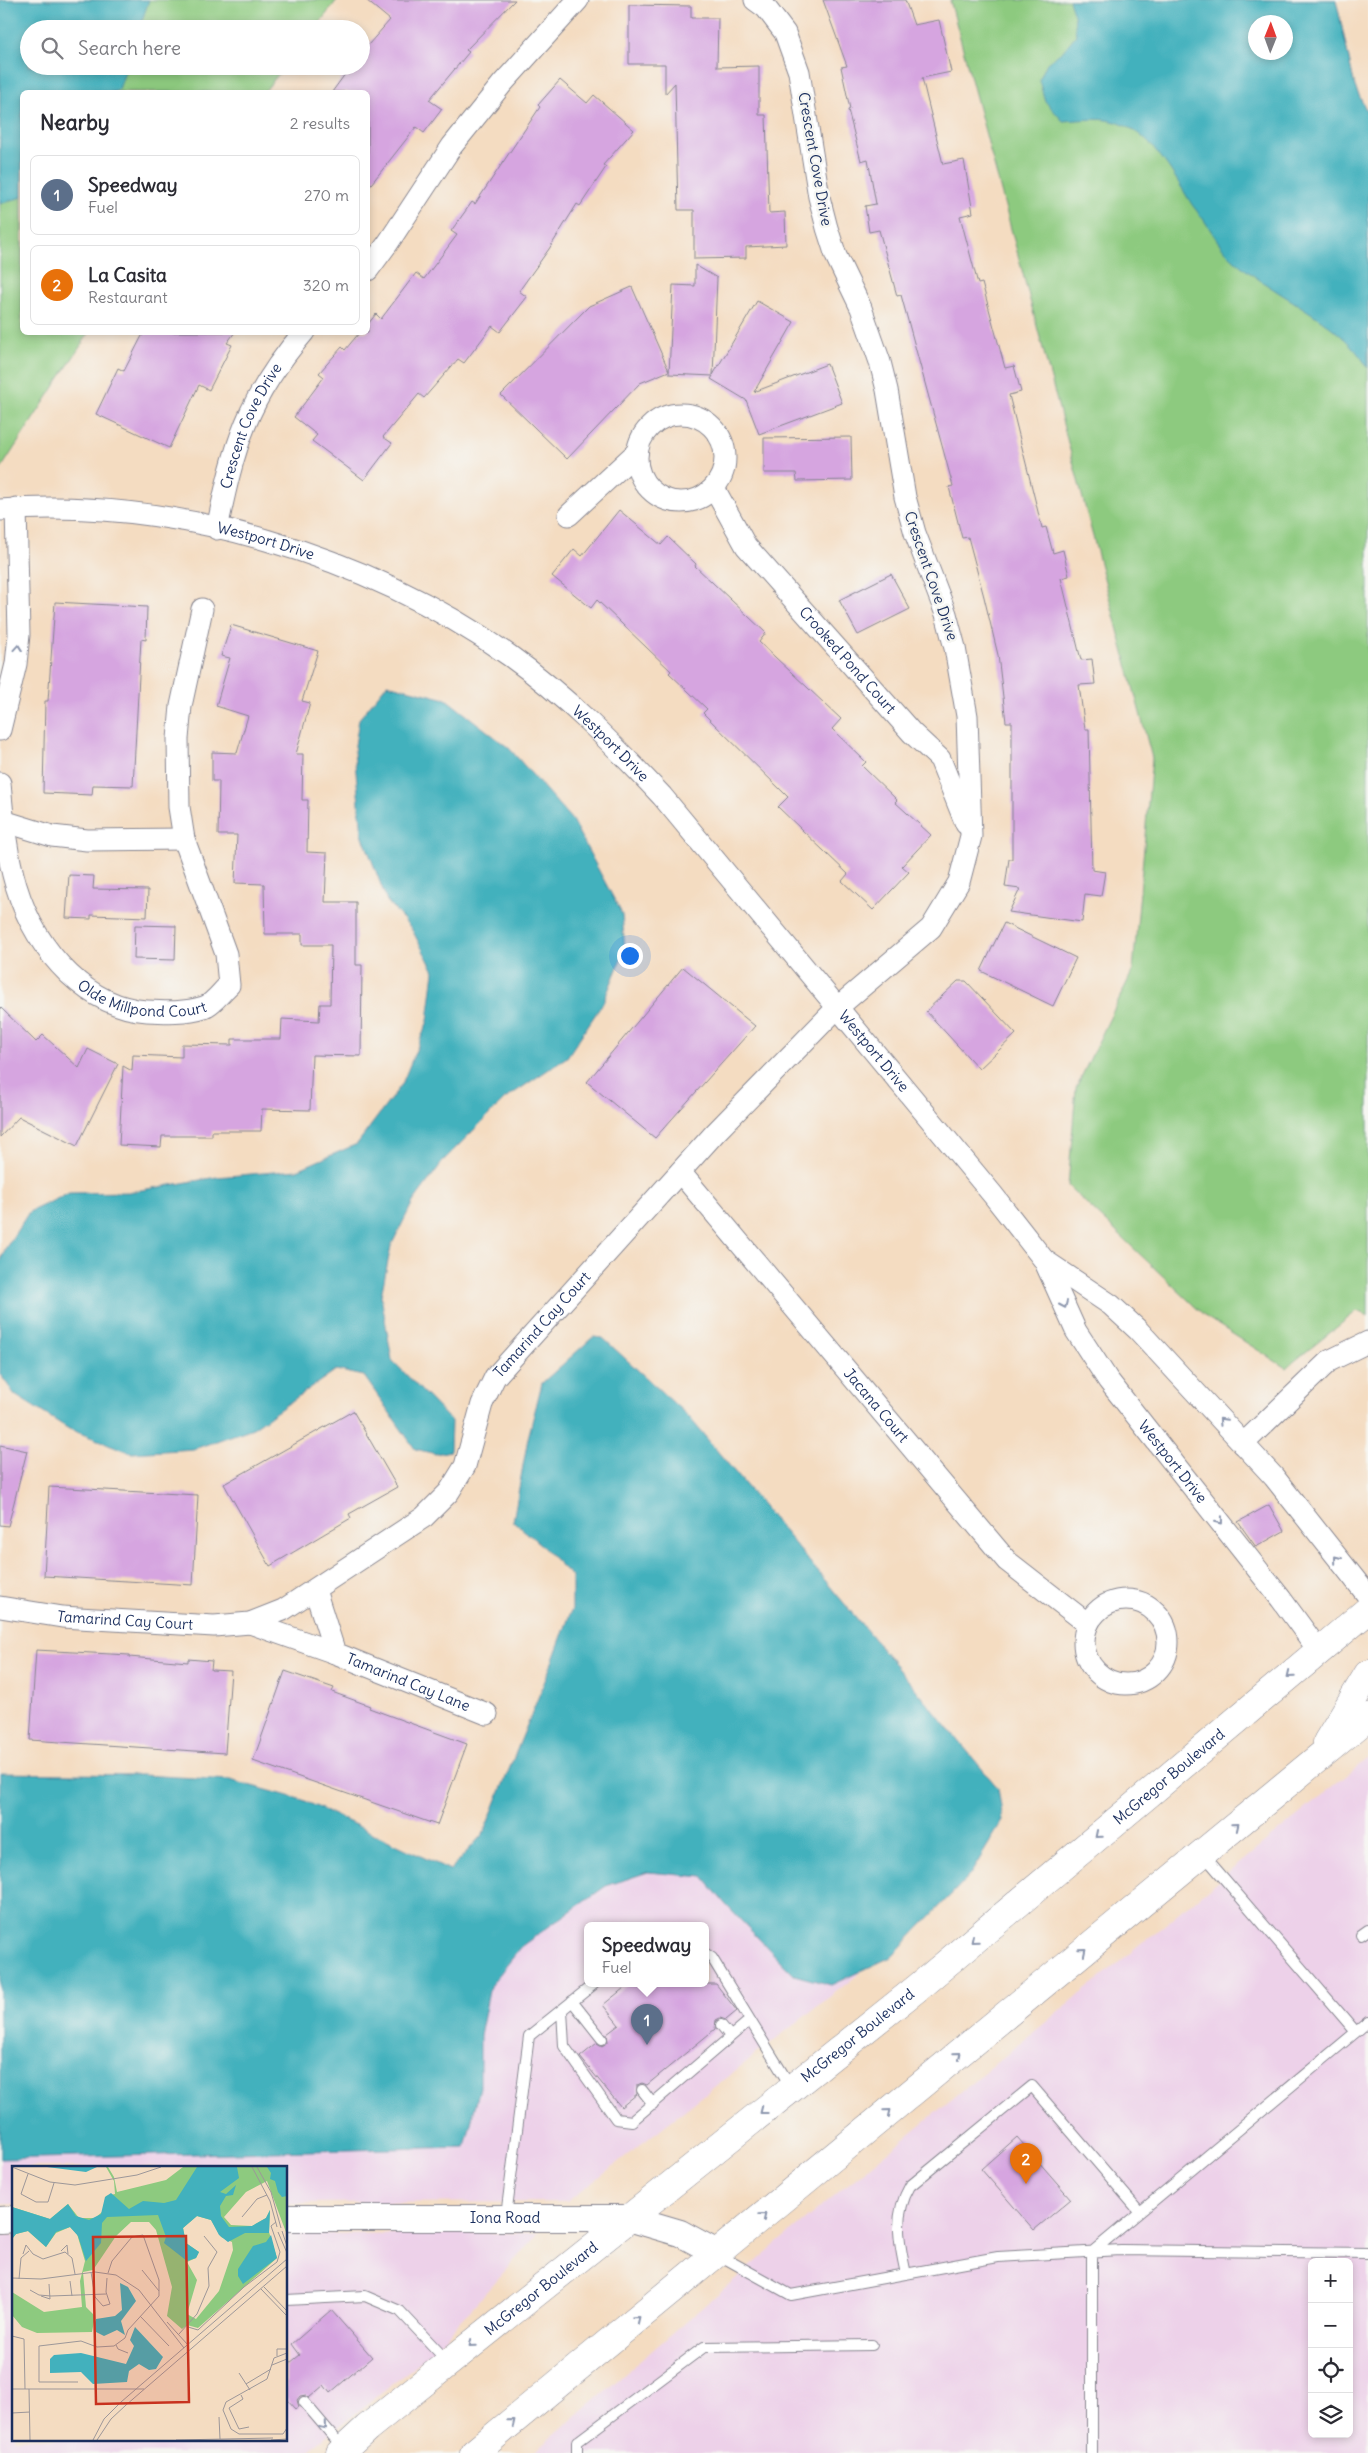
<!DOCTYPE html>
<html lang="en">
<head>
<meta charset="utf-8">
<style>
  body { margin:0; font-family:Delius,sans-serif; background:#f7f7f7; color:#2b2b33 }
  .controls { position:absolute; right:15px; bottom:15px; display:grid; overflow:hidden; border-radius:8px; box-shadow:0 2px 8px #0003 }
  .controls button { width:45px; height:45px; display:grid; place-items:center; padding:0; border:0; border-bottom:1px solid #e1e1e2; background:#fff; color:#2b2b33; font:25px sans-serif }
  .compass { position:absolute; left:1248px; top:15px; width:45px; height:45px; border-radius:50%; background:#fff; box-shadow:0 2px 8px #0003; rotate:1deg }
  .you { position:absolute; left:629px; top:955px; width:18px; height:18px; margin:-12px; border:4px solid #fff; border-radius:50%; background:#1a73e8; box-shadow:0 0 0 8px #1a73e833 }
  .badge { display:grid; place-items:center; width:32px; height:32px; border-radius:50%; background:#b45309; color:#fff; font-size:16px; font-weight:700 }
  .pin { position:absolute; translate:-50% -41px; filter:drop-shadow(0 1px 2px #0008) }
  .pin::after { content:''; position:absolute; top:26px; width:18px; height:15px; background:inherit; clip-path:polygon(0 0,100% 0,50% 100%) }
  .popup { position:absolute; left:584px; top:1922px; width:125px; height:65px; box-sizing:border-box; display:grid; place-content:center; border-radius:8px; background:#fff; filter:drop-shadow(0 1px 4px #0005); font-size:16px; white-space:nowrap; color:#7c7c81 }
  .popup b { font-size:19px; color:#2b2b33 }
  .popup::after { content:''; position:absolute; left:50%; top:100%; margin-left:-10px; border:10px solid transparent; border-top-color:#fff }
  .list { margin:0; padding:0; list-style:none }
  h2 { display:flex; justify-content:space-between; align-items:center; height:65px; margin:0; padding:0 20px; font-size:21px }
  h2 small { font-size:16px; font-weight:400; color:#7c7c81 }
  .list li { display:grid; grid-template-columns:32px 1fr auto; gap:15px; align-items:center; box-sizing:border-box; height:80px; margin:0 10px 10px; padding:0 10px; border:1px solid #e1e1e2; border-radius:8px }
  .list b { display:block; font-size:19px; white-space:nowrap }
  .list p { margin:0; font-size:16px; white-space:nowrap; color:#7c7c81 }
  .list em { font-size:16px; font-style:normal; color:#7c7c81 }
  .icon { flex:none; width:28px; height:28px; fill:none; stroke:currentColor; stroke-width:2; stroke-linecap:round; stroke-linejoin:round }
  .map { position:relative; flex:none; width:1368px; height:2453px; overflow:hidden }
  .search { position:absolute; background:#fff; box-shadow:0 2px 8px #0003; left:20px; top:20px; width:350px; height:55px; display:flex; align-items:center; gap:12px; box-sizing:border-box; padding:0 18px; border-radius:28px; color:#7c7c81; font-size:19px }
  .panel { position:absolute; background:#fff; box-shadow:0 2px 8px #0003; left:20px; top:90px; width:350px; height:245px; border-radius:8px }
  .map>svg:first-child { display:block }
  .built { fill:#edd1e9; fill-rule:evenodd }
  .green { fill:#8dca7f; stroke:#547c6e; fill-rule:evenodd }
  .water { fill:#42b1bd; stroke:#2e708e; fill-rule:evenodd }
  .building { fill:#d6a5e0 }
  .lines { fill:none; stroke-linecap:round; stroke-linejoin:round }
  .service-casing { stroke:#888690; stroke-width:12 }
  .minor-casing { stroke:#888690; stroke-width:23 }
  .tertiary-casing { stroke:#888690; stroke-width:28 }
  .secondary-casing { stroke:#888690; stroke-width:29 }
  .service { stroke:#fff; stroke-width:10 }
  .minor { stroke:#fff; stroke-width:21 }
  .tertiary { stroke:#fff; stroke-width:26 }
  .secondary { stroke:#fff; stroke-width:28 }
  .oneway { stroke:#8d97ae }
  .labels { text-anchor:middle; stroke-width:5; stroke-linejoin:round; paint-order:stroke }
  .street-label { font-size:15px; fill:#1b2f5e; stroke:#f6f6f2 }
  .inset-road { fill:none; stroke:#9d9799; stroke-width:1 }
  .view { fill:#c8321e; fill-opacity:0.15; stroke:#c8321e; stroke-width:2.5 }
  .inset-edge { fill:none; stroke:#1b2f5e; stroke-width:2.5 }
</style>
</head>
<body>
<div class="map">
<svg width="1368" height="2453" viewBox="0 0 1368 2453">
  <rect width="100%" height="100%" fill="#f6f6f2"/>
  <filter id="ink" filterUnits="userSpaceOnUse"><feTurbulence type="fractalNoise" baseFrequency=".02" numOctaves="2"/><feDisplacementMap in="SourceGraphic" scale="10" xChannelSelector="R" yChannelSelector="G"/><feConvolveMatrix kernelMatrix="1 2 1 2 8 2 1 2 1" color-interpolation-filters="sRGB"/></filter>
  <filter id="wash" filterUnits="userSpaceOnUse"><feTurbulence type="fractalNoise" baseFrequency=".0096" numOctaves="4" result="noise"/><feDisplacementMap in="SourceGraphic" scale="20" xChannelSelector="R" yChannelSelector="G"/><feGaussianBlur stdDeviation="1.12" result="paint"/><feColorMatrix in="noise" values="0 0 0 0 0 0 0 0 0 0 0 0 0 0 0 0 0 1.4 0 .05"/><feComposite in="paint" operator="in"/></filter>
  <g filter="url(#wash)">
    <rect width="100%" height="100%" fill="#f4dcc1"/>
    <path class="built" d="M1368,1758v695h-835l251,-216zM1312,2262h37v172h-37z
      M648,1872l55,5 23,28 68,70 37,10 33,-15 -297,232 -281,1v-36h-272v37h-14v-45l465,-12 15,-60v-51l10,-51 33,-40 37,-28 46,-31zM588,1926h118v58h-118z
      M539,2233l-108,120 -125,100h-306v-217h14v203h272v-205z"/>
    <path class="green" d="M0,0h337l-22,29h-286v37h256l-21,26h-242v240l67,1 -89,137z
      M950,0h386l19,87 13,27v1202l-11,-5 -71,57 -80,-51 -138,-131 8,-98 57,-118 19,-212zM1256,22h30v30h-30z"/>
    <path class="water" d="M0,0h149l-10,29h-110v37h98l-8,23 -5,3h-92v105l-22,7z
      M1069,0h267l19,87 13,27v254c-30,-52 -99,-72 -140,-114 -8,-8 -14,-19 -20,-28 -6,-10 -15,-18 -20,-28 -16,-26 -35,-60 -64,-73 -18,-9 -42,-5 -61,-4l-18,-20 -6,-21 8,-17 16,-12 13,-16 -2,-20zM1256,22h30v30h-30z
      M387,684l59,15 63,49 63,72 50,94 3,36 -22,53 -36,54 -62,42 -61,61 -31,42 -22,44 -10,50 11,64 59,61 -1,30 -14,3 -21,-5 -51,-73 -28,-6 -83,58 -59,21 -62,4 -63,-24 -54,-34 -15,-21v-111l5,-14 24,-37 40,-19 61,-1 87,-15 80,-7 60,-26 45,-60 26,-63 6,-50 -23,-43 -24,-27 -25,-67 -8,-82 5,-33z
      M593,1337l10,1 86,79 309,371 5,32 -33,55 -79,82 -60,28 -37,-10 -68,-70 -23,-28 -55,-5 -42,14 -83,59 -33,41 -10,50v51l-15,60 -465,12v-386l142,2 88,5 73,20 147,70 33,-36 65,-161 24,-64v-32l-32,-33 -27,-23 15,-83 14,-55z"/>
    <g id="blocks">
      <path class="building" d="M366,0h149l-49,50 3,2 -40,48 13,9 -18,24 -8,-6 -48,61v-96h-36l19,-26h10v-13l29,-33z
        M823,0h82l9,25 25,-5 12,52 -29,6 21,86 21,-4 9,53 -13,3 18,68 4,-1 23,85 9,-2 7,26 -12,3 33,133 4,-1 7,26 10,-3 6,26 -8,2 20,82 11,-1 3,25 -16,1 6,44h4l3,141 13,2 -4,24 -16,-2 -3,28 -73,-10 11,-23 -15,-2 4,-28h3v-137h-6l-8,-67 -14,-58 -16,-60 -6,1 -13,-51 4,-1 -52,-191 -4,1 -18,-66 -10,2 -4,-26 11,-2 -8,-45 -7,2 -13,-51 2,-1 -9,-42 6,-1z
        M629,5l62,1v12h27l-1,49 42,-1v49h7l3,98 16,-1 1,33 -40,2v11l-52,1v-49h-16l-3,-127 -10,11v-30h-36z
        M560,80l27,23 7,-8 40,35 -31,35 3,2 -26,39 -3,-2 -28,45 -30,42 8,6 -27,35 -8,-6 -28,37 -6,-4 -34,39 -5,-4 -36,43 9,6 -28,37 -52,-39 5,-6 -23,-18 30,-40 -5,-4 23,-26 3,3 15,-18h8v-8l8,-10 5,5 35,-46 8,6 33,-44 -6,-4 21,-29 3,2 65,-97 -2,-2z
        M695,265l22,13 -4,97 44,-74 37,21 -40,70 73,-28 15,39 -83,31 -13,-34 -35,-21 2,-3 -44,-2 4,-89 22,1z
        M632,287l37,84 -29,12 -73,76 -66,-64 88,-89z
        M144,332h91l-8,11 5,2 -23,45 -10,-5 -30,63 -73,-34 22,-46 6,3z
        M851,437l1,43 -55,1 -1,-8h-32v-35z
        M619,510l42,35 7,-8 28,27 -1,2 71,67 -7,9 82,77 -9,10 34,33 -4,4 35,34 -2,2 36,33 -29,31 7,6 -36,38 -31,-29 6,-7 -70,-67 10,-10 -85,-84 4,-4 -38,-36 2,-2 -74,-71 -6,8 -39,-32 22,-27 8,7z
        M891,574l19,35 -52,26 -19,-35z
        M55,602l92,5 -1,33 -5,-1 -8,147 -40,-1 -1,10 -49,-2 2,-92h3z
        M231,625l87,26 -16,50 8,2 -14,51h7l-1,46h6l-1,52 20,1 -2,49h31v63h6l-1,91 -49,-1 -2,55 -48,-1 -1,22h-49v5h-50l-1,11 -42,-2 4,-79 9,5 1,-16 49,2v-13l50,1v-6h49l1,-20 37,2 1,-17h10l1,-59h-29v-11h-37l-1,-50 -29,-1 2,-48h-19l1,-54h-7v-29l25,1 11,-37 -32,-10 14,-48 -9,-2z
        M69,875l25,1 -1,13 55,1 -1,27 -56,-2v4l-25,-1z
        M1004,923l72,35 -23,48 -72,-35z
        M135,925l41,1 -1,34 -41,-1z
        M683,967l72,59 -100,112 -68,-56z
        M958,981h8l50,53 -37,35 -53,-58z
        M0,1007l36,35 7,-7 36,33 9,-19 30,15 -41,82 -58,-29 -19,20z
        M353,1411l44,76 -48,27 2,4 -81,48 -46,-82z
        M0,1445l27,6 -19,75 -8,-1z
        M49,1487l149,8 -5,90 -149,-9z
        M1269,1505l15,26 -28,16 -18,-25z
        M36,1650l93,5v2l59,5v-3l24,2 -1,9 20,1 -6,82 -195,-13z
        M285,1671l49,17 -2,4 38,14 -1,2 98,36 -30,81 -184,-64z
        M629,1984h87l21,27 -11,9 -6,-2 -4,2 -1,9 -68,56 -5,-2 -5,2v9l-16,13 -41,-50 17,-14 5,3 6,-4 -1,-8 12,-9 -16,-20z
        M1017,2137l54,62 -37,31 -53,-61z
        M331,2310l41,47 -42,36 -6,-8 -15,13 -3,-3 -6,1 -3,4 2,7 -3,2 -10,-11v-32l14,-11 -8,-11z"/>
    </g>
  </g>
  <g filter="url(#ink)">
    <use href="#blocks" fill-opacity="0" stroke="#888690" stroke-width="1"/>
    <g class="lines">
      <defs>
        <path id="service" d="M1203,1854l153,178
          M1361,1935l7,-5
          M706,1954l6,4 79,129
          M572,2001l30,38
          M562,2010l2,36 52,73 16,2 118,-101
          M721,2025l9,11
          M642,2090l11,14
          M506,2216l23,-180 65,-52
          M717,2254l74,41 207,-38 123,-7 247,3
          M906,2274c-7,-31 -13,-59 4,-88l122,-100 108,126
          M286,2300l79,-4 35,15 48,51
          M304,2402l40,47
          M577,2453v-11l127,-95 168,-2
          M1092,2453v-201l276,-230"/>
        <g id="minor">
          <path d="M368,270l20,-27 64,-97 50,-62 76,-84"/>
          <circle cx="681" cy="458" r="44"/>
          <path id="s1" d="M714,488l32,58 166,187 28,26 26,65"/>
          <path id="s2" d="M0,510c175,-13 367,45 510,146 56,40 105,90 152,140l331,399 51,65 32,71 32,49 173,219 38,52"/>
          <path d="M569,515l68,-63"/>
          <path id="s3" d="M217,529c17,-83 30,-131 87,-197"/>
          <path d="M0,730l16,-66 3,-29 -3,-127"/>
          <path id="s4" d="M0,783c6,73 14,138 69,191 22,21 48,35 78,37 18,1 39,2 57,-4 9,-3 18,-16 25,-22l-3,-31 -42,-115 -5,-32 -1,-68 3,-33 21,-97"/>
          <path d="M0,820l52,16 35,4 97,-1"/>
          <path id="s5" d="M680,1172l327,389 81,63"/>
          <path d="M1044,1260l67,45 27,25 136,147 94,119"/>
          <path d="M1243,1444l86,-83 39,-19"/>
          <path id="s6" d="M315,1590l20,63 152,61"/>
          <circle cx="1126" cy="1642" r="42"/>
          <path id="s7" d="M0,1607l62,10 152,9 36,-3 33,-13 141,-93 25,-25 16,-26 17,-62 13,-27 220,-244 123,-126 93,-79 28,-46 12,-46 -4,-120 -12,-68 -9,-34 -31,-81 -10,-36 -18,-107 -7,-28 -19,-54 -25,-52 -9,-28 -8,-31 -20,-125 -14,-39 -19,-25 -11,-8"/>
          <path d="M250,1623l85,30"/>
        </g>
        <g id="tertiary">
          <path id="s8" d="M286,2218h343l51,15 37,20"/>
          <path d="M0,2220l14,-1"/>
        </g>
        <g id="secondary">
          <path d="M1327,1742l41,-68"/>
          <path id="s9" d="M340,2453l27,-25 549,-439 452,-379"/>
          <path d="M474,2453l894,-736"/>
        </g>
      </defs>
      <use href="#service" class="service-casing"/>
      <use href="#minor" class="minor-casing"/>
      <use href="#tertiary" class="tertiary-casing"/>
      <use href="#secondary" class="secondary-casing"/>
      <use href="#service" class="service"/>
      <use href="#minor" class="minor"/>
      <use href="#tertiary" class="tertiary"/>
      <use href="#secondary" class="secondary"/>
    </g>
    <defs><path id="oneway-chevron" d="M-2-3.5L2.5 0L-2 3.5" fill="none" stroke-width="1.6" stroke-linecap="round" stroke-linejoin="round" transform="scale(1.25)"/></defs>
    <g class="oneway">
      <use href="#oneway-chevron" transform="translate(18 648) rotate(-85)"/>
      <use href="#oneway-chevron" transform="translate(1064 1305) rotate(66)"/>
      <use href="#oneway-chevron" transform="translate(1222 1421) rotate(-133)"/>
      <use href="#oneway-chevron" transform="translate(1220 1521) rotate(52)"/>
      <use href="#oneway-chevron" transform="translate(1337 1559) rotate(-129)"/>
      <use href="#oneway-chevron" transform="translate(1290 1675) rotate(141)"/>
      <use href="#oneway-chevron" transform="translate(1236 1826) rotate(-39)"/>
      <use href="#oneway-chevron" transform="translate(1098 1835) rotate(140)"/>
      <use href="#oneway-chevron" transform="translate(974 1940) rotate(140)"/>
      <use href="#oneway-chevron" transform="translate(1083 1951) rotate(-40)"/>
      <use href="#oneway-chevron" transform="translate(958 2055) rotate(-40)"/>
      <use href="#oneway-chevron" transform="translate(763 2111) rotate(142)"/>
      <use href="#oneway-chevron" transform="translate(888 2112) rotate(-39)"/>
      <use href="#oneway-chevron" transform="translate(763 2216) rotate(-39)"/>
      <use href="#oneway-chevron" transform="translate(637 2319) rotate(-39)"/>
      <use href="#oneway-chevron" transform="translate(472 2344) rotate(141)"/>
      <use href="#oneway-chevron" transform="translate(512 2422) rotate(-39)"/>
      <use href="#oneway-chevron" transform="translate(324 2426) rotate(50)"/>
    </g>
  </g>
  <g class="labels">
    <g class="street-label">
      <text transform="translate(815 159) rotate(80)" y="5">Crescent Cove Drive</text>
      <text dy="5" stroke="none"><textPath href="#s3" startOffset="109">Crescent Cove Drive</textPath></text>
      <text dy="5" stroke="none"><textPath href="#s2" startOffset="269">Westport Drive</textPath></text>
      <text transform="translate(931 576) rotate(71)" y="5">Crescent Cove Drive</text>
      <text dy="5" stroke="none"><textPath href="#s1" startOffset="219">Crooked Pond Court</textPath></text>
      <text dy="5" stroke="none"><textPath href="#s2" startOffset="674">Westport Drive</textPath></text>
      <text dy="5" stroke="none"><textPath href="#s4" startOffset="289">Olde Millpond Court</textPath></text>
      <text dy="5" stroke="none"><textPath href="#s2" startOffset="1079">Westport Drive</textPath></text>
      <text dy="5" stroke="none"><textPath href="#s7" startOffset="686">Tamarind Cay Court</textPath></text>
      <text dy="5" stroke="none"><textPath href="#s5" startOffset="305">Jacana Court</textPath></text>
      <text dy="5" stroke="none"><textPath href="#s2" startOffset="1589">Westport Drive</textPath></text>
      <text dy="5" stroke="none"><textPath href="#s7" startOffset="126">Tamarind Cay Court</textPath></text>
      <text dy="5" stroke="none"><textPath href="#s6" startOffset="145">Tamarind Cay Lane</textPath></text>
      <text dy="5" stroke="none"><textPath href="#s9" startOffset="1070">McGregor Boulevard</textPath></text>
      <text dy="5" stroke="none"><textPath href="#s9" startOffset="665">McGregor Boulevard</textPath></text>
      <text dy="5" stroke="none"><textPath href="#s8" startOffset="219">Iona Road</textPath></text>
      <text dy="5" stroke="none"><textPath href="#s9" startOffset="260">McGregor Boulevard</textPath></text>
    </g>
  </g>
  <g transform="translate(12 2166)">
    <rect width="275" height="275" fill="#f4dcc1"/>
    <path d="M94,1h2l6,10 3,15 49,-12 17,-13h104v68l-20,-54 -21,11 -22,25 7,8 21,1 14,-8 4,-8 -1,22 8,26 -79,70 -11,-3 -5,4 -15,-13 5,-29 -16,-57 -7,-8h-18l-15,14 -23,34 -10,2 3,35 9,9 -3,16 -55,1 -15,-6 -10,-12v-23l32,20 38,-5 -2,-26 5,-20 -8,-27 -7,-7 -14,6 -10,14 -18,-16 -12,3 -4,5v-32l38,12 18,-15 11,14h16l7,-6 4,-16 9,-2 -1,-13zM185,50l14,4 10,17 11,5 1,8 -14,41 -23,28 -9,-5 10,-34 -10,-18 9,-4 3,-6 -13,-9 -3,-15z" fill="#8dca7f" fill-rule="evenodd"/>
    <path d="M35,1h50l-11,5zM185,1h40l2,11 -19,14 6,2 10,-9 -3,10 -7,1 -6,10 1,10 8,11 23,-1 14,-8 4,-8 -1,23h-24l-17,9 -9,-7 -8,-15 -14,-4 -14,12 3,15 13,9 -3,6 -9,3 -23,-18 2,-6 -8,-22 -51,2 -5,6 -1,20 -15,18 -8,-25 -8,-9 -14,5 -10,15 -18,-16 -12,3 -4,5v-32l38,12 18,-15 8,12 13,4 12,-6 4,-17 6,-4 18,16 14,-8 21,2 12,-3zM255,1h20v29l-5,1 -4,-5 -3,-11 -5,-2 1,-6zM259,69l6,23 -34,26 -5,-8v-7l15,-23 13,-4zM108,117l8,4 8,14 -15,20 4,14 -8,-5 -13,6 -8,-4 -2,-6 2,-7 19,-3 7,-6zM123,161l28,30 -7,12 -7,1 -10,-6 -10,7 -2,11 -34,2 -12,-12 -31,1v-14l4,-4 27,-2 45,11 8,-18 -4,-6z" fill="#42b1bd"/>
    <path class="inset-road" d="M0,1l38,15 25,3 62,-10 24,-8M240,1l18,34 7,26M245,1l14,25 10,36M16,8l-7,20 15,8h12l6,-19M230,51l15,-18 10,-4M270,65l5,15M266,66l9,21M49,85l6,-6 1,9M11,88l3,-9 7,9 10,5 22,-7 7,6 3,16M130,104l17,21M79,106l4,25 8,9 7,-2 -4,-12 1,-14M0,112l29,1 54,-7 21,3 23,15 45,58M7,113l2,-21 8,-7M58,115l2,15M252,121l23,24M249,123l26,27M18,124l9,5 12,1 55,-2M29,130l9,3 -1,-15M128,150l29,30M155,156l21,23M176,161l10,3 46,-43 33,-25 3,-10 -9,-26 5,-4M167,168l18,-20 12,-28 -1,-18 9,-16 -13,-16M0,170l12,3 1,50M104,179l2,4 10,4M275,187l-13,5 -7,21 -41,23 -3,8 8,19 8,5h44l4,-6M265,190v-7h10M260,199l15,-6M227,207l11,17M66,216h-39v-36l42,-5 16,6 17,-1 11,-8 3,-8 31,-34v-16l-16,-45 -11,2 -20,24 -4,12M234,218l25,-15M0,223h132M17,223l1,51M229,229l2,4 -14,9 10,21 10,-2M0,247l18,-1M207,251l1,22M81,274l11,-21 17,-17 166,-143M85,274l14,-21 15,-14 161,-139M164,274l97,-2M259,274l16,-1"/>
    <path class="view" d="M174,70l3,166 -93,2 -3,-167z"/>
    <rect width="275" height="275" class="inset-edge"/>
  </g>
</svg>
<div class="controls">
<button>+</button>
<button>−</button>
<button><svg class="icon" aria-label="locate" viewBox="0 0 24 24"><circle cx="12" cy="12" r="6"/><path d="M12 2v4M12 18v4M2 12h4M18 12h4"/></svg></button>
<button><svg class="icon" aria-label="layers" viewBox="0 0 24 24"><path d="M12 4l9 5-9 5-9-5zM3 14l9 5 9-5"/></svg></button>
</div>
<svg class="compass" viewBox="-18 -18 36 36"><path d="M0-13l5 13h-10z" fill="#e53935"/><path d="M0 13l5-13h-10z" fill="#7c7c81"/></svg>
<div class="you"></div>
<div class="pin badge" style="left:647px;top:2045px;background:#5c6f8a">1</div>
<div class="popup"><b>Speedway</b>Fuel</div>
<div class="pin badge" style="left:1026px;top:2184px;background:#e8710a">2</div>
<div class="search"><svg class="icon" aria-label="search" viewBox="0 0 24 24"><circle cx="10" cy="10" r="6"/><path d="M15 15l6 6"/></svg>Search here</div>
<section class="panel">
<h2>Nearby<small>2 results</small></h2>
<ul class="list">
<li><span class="badge" style="background:#5c6f8a">1</span><div><b>Speedway</b><p>Fuel</p></div><em>270 m</em></li>
<li><span class="badge" style="background:#e8710a">2</span><div><b>La Casita</b><p>Restaurant</p></div><em>320 m</em></li>
</ul>
</section>
</div>
</body>
</html>
